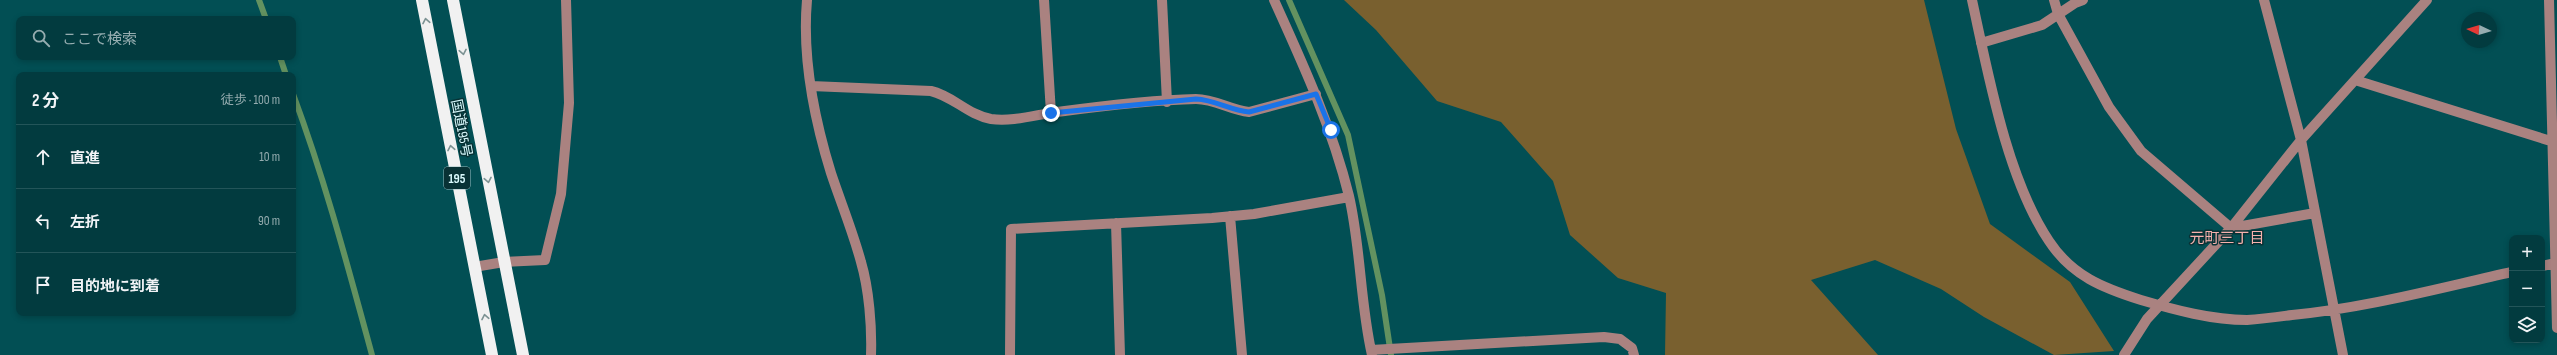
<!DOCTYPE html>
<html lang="ja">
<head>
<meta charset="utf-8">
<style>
  body { margin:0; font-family:"Sofia Sans Condensed","Noto Sans JP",sans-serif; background:#10464a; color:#f1f3f6 }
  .controls { position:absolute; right:12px; bottom:12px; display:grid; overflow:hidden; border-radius:8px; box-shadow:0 2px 6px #0003 }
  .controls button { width:36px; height:36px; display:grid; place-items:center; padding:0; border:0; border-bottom:1px solid #235559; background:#023b3f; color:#f1f3f6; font:20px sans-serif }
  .compass { position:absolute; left:2461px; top:12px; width:36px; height:36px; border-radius:50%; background:#023b3f; box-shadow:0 2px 6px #0003; rotate:274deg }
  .stop { position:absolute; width:12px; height:12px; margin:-9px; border:3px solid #1a73e8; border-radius:50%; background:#fff }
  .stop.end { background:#1a73e8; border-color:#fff; box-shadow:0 1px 4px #0008 }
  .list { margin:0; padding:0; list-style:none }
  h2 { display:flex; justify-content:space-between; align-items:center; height:52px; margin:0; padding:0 16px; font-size:17px }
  h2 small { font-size:13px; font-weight:400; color:#96adb0 }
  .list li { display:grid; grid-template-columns:26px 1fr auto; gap:12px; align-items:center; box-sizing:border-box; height:64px; padding:0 16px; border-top:1px solid #235559 }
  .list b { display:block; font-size:15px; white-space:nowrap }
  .list em { font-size:13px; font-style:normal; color:#96adb0 }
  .icon { flex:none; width:22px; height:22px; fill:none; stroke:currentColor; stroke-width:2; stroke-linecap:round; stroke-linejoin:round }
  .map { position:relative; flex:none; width:2557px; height:355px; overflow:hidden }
  .search { position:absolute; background:#023b3f; box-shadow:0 2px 6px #0003; left:16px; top:16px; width:280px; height:44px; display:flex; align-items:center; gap:10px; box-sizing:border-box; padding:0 14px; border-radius:8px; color:#96adb0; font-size:15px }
  .panel { position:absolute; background:#023b3f; box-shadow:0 2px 6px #0003; left:16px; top:72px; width:280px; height:244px; border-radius:8px }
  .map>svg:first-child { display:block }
  .green { fill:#79602f }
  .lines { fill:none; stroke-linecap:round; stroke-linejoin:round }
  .stream { stroke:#639260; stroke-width:6 }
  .minor { stroke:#aa8280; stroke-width:10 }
  .highway { stroke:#f1f1f1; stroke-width:12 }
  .oneway { stroke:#7c9293 }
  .route { stroke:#1a73e8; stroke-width:5 }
  .labels { text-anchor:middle; stroke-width:3; stroke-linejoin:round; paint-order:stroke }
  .shield { fill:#083235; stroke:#9bbec1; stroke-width:1 }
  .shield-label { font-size:13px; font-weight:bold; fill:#dafafd }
  .street-label { font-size:14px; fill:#dafafd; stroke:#083235 }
  .neighbourhood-label { font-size:15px; fill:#f6b2ae; stroke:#083235 }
</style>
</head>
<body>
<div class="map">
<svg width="2557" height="355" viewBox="0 0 2557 355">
  <rect width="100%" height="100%" fill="#024f54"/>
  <path class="green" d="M1344,0h580l32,129 34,95 80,58 44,69 -60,4 -70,-38 -43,-28 -66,-29 -64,20 67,75h-213l1,-62 -48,-15 -48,-43 -17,-54 -52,-59 -64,-21 -61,-71z"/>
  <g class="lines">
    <path class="stream" d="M259,0l7,19
      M1289,0l59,135 34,160 9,60
      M280,57l6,18
      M293,94c32,86 55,173 79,261"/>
    <path class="minor" d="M807,0c-5,57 7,118 24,173 10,30 22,59 30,89 8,27 11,65 10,93
      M1044,0l7,113
      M1162,0l5,102
      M1274,0c29,64 58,127 75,196 12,52 11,107 23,159
      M1972,0c16,73 35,179 77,241 23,35 54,47 92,59 34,10 71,20 106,20 15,-1 30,-3 45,-5 74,-7 147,-27 220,-43
      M2054,0l4,14 51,93 32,44 90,77 84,-15
      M2264,0l37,140 42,215
      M2549,0l8,328
      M1981,43l61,-18 33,-22 8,-3
      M2355,80l202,63
      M811,86l120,5c22,5 37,24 60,28 21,3 44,-4 66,-7 45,-6 93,-12 139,-13 19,0 34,11 53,13l67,-18
      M1230,216l12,139
      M1116,223l4,132
      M2542,266l14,-3
      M474,267l30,-5 41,-2 16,-66 8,-91 -3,-103
      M1371,350l233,-13 16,2 12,9 2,7
      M1010,355l1,-126 201,-11 42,-4 95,-17
      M2124,355l23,-36 84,-91 70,-88 126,-140"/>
    <path class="highway" d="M422,0l70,355
      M453,0l70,355"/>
  </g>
  <defs><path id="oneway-chevron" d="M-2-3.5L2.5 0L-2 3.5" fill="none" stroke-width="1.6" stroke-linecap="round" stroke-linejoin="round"/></defs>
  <g class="oneway">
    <use href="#oneway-chevron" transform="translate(426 21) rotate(-101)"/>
    <use href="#oneway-chevron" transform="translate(463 52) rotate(79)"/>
    <use href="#oneway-chevron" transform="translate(451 148) rotate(-101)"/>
    <use href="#oneway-chevron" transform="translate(488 180) rotate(79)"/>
    <use href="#oneway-chevron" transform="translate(485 317) rotate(-101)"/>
  </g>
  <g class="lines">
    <path class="route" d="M1051,113l145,-14c19,1 34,11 53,13l67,-18 15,36"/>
  </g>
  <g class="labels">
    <rect class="shield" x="444" y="167" width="26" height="22" rx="3"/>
    <g class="shield-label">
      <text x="457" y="183">195</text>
    </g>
    <g class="street-label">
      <text transform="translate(462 128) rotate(79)" y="5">国道195号</text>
    </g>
    <g class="neighbourhood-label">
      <text x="2227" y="243">元町三丁目</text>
    </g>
  </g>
</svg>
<div class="controls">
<button>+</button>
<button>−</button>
<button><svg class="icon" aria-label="layers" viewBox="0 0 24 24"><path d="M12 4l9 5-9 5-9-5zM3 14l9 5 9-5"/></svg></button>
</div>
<svg class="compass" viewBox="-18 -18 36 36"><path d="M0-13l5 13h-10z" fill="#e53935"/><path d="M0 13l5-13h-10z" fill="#96adb0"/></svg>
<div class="stop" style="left:1331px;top:130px"></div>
<div class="stop end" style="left:1051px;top:113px"></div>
<div class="search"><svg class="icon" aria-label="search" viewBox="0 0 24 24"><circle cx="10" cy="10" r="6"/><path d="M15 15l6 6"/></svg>ここで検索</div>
<section class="panel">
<h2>2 分<small>徒歩 · 100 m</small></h2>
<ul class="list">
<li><svg class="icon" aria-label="ahead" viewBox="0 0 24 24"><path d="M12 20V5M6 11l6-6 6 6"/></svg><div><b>直進</b></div><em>10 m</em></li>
<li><svg class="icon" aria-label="left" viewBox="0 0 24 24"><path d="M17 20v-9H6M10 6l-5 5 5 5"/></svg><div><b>左折</b></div><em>90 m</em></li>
<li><svg class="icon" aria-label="arrive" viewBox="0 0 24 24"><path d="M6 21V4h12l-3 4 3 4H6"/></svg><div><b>目的地に到着</b></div></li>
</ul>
</section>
</div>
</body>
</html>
